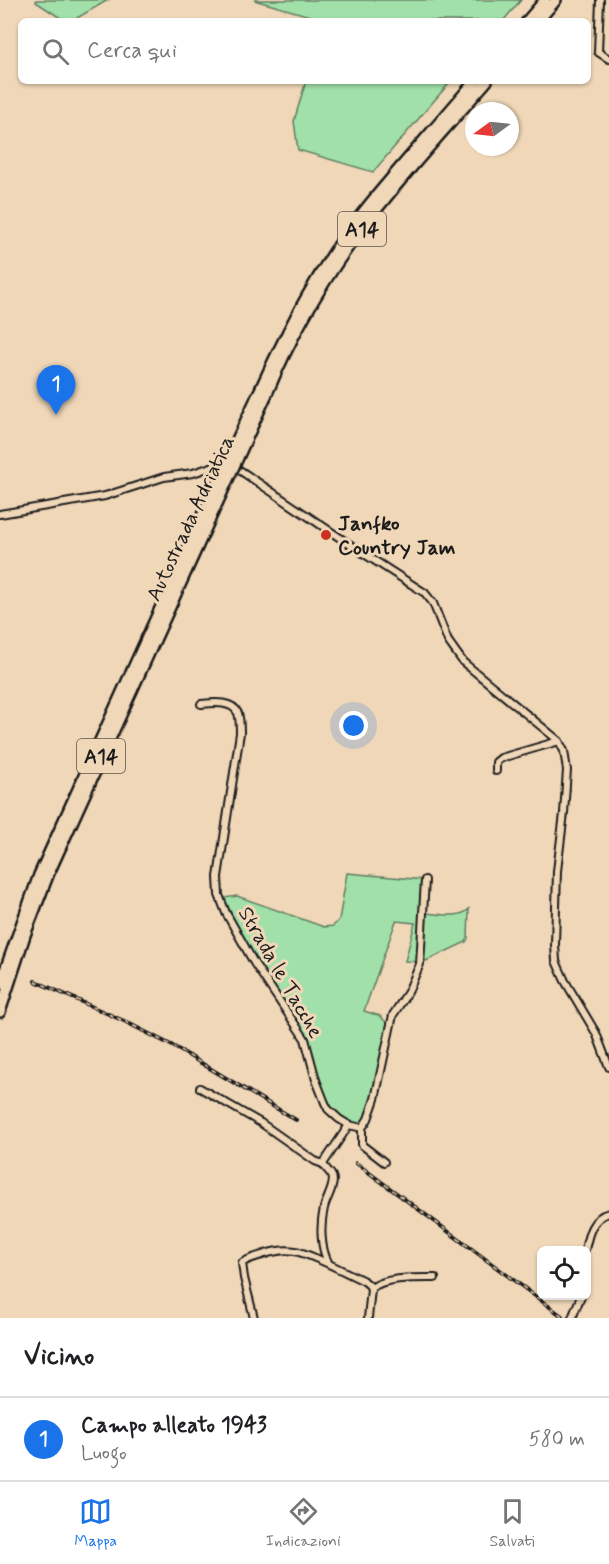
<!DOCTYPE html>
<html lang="it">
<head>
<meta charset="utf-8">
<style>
  body { margin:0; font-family:Mynerve,sans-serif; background:#f2f2f2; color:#202124 }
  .controls { position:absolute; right:18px; bottom:18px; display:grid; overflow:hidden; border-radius:9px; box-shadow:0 2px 4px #0004 }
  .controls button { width:54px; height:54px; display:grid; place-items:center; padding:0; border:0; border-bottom:2px solid #e0e0e0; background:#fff; color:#202124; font:30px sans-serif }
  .compass { position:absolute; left:465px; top:102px; width:54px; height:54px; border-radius:50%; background:#fff; box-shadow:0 2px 4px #0004; rotate:255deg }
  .you { position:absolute; left:354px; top:726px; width:21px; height:21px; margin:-15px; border:4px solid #fff; border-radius:50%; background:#1a73e8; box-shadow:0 0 0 9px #1a73e833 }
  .badge { display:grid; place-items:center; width:39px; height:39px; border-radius:50%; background:#1a73e8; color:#fff; font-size:20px; font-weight:700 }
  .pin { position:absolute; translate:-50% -50px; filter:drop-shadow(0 2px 3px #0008) }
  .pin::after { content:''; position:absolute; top:32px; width:21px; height:18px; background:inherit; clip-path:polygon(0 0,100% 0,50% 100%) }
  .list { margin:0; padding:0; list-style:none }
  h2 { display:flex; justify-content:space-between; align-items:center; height:78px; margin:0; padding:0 24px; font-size:26px }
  h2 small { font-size:20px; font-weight:400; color:#757577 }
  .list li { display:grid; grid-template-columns:39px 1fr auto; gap:18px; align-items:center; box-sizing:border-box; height:84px; padding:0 24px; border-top:2px solid #e0e0e0 }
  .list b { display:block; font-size:22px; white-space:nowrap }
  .list p { margin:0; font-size:20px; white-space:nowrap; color:#757577 }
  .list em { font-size:20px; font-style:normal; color:#757577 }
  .icon { flex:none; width:33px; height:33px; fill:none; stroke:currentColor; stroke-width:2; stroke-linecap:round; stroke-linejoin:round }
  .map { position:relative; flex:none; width:609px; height:1318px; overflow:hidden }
  .search { position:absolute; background:#fff; box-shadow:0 2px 4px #0004; left:18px; right:18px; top:18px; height:66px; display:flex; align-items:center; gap:15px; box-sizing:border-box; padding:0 21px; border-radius:9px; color:#757577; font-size:22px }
  .sheet { height:162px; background:#fff }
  nav { display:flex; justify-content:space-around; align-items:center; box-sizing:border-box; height:84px; border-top:2px solid #e0e0e0; background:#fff; font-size:16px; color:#757577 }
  nav a { display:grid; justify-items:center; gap:3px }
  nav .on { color:#1a73e8 }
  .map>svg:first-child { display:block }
  .green { fill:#a1e0a8; stroke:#5e7e62; stroke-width:1.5 }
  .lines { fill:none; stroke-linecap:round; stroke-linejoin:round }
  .minor-casing { stroke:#1c1c1c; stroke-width:10 }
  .highway-casing { stroke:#1c1c1c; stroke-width:14 }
  .minor { stroke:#f0d7b8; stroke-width:6 }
  .highway { stroke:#f0d7b8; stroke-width:9 }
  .rail-casing { stroke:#1c1c1c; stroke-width:4 }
  .rail { stroke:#f0d7b8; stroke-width:1.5; stroke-dasharray:4.5; stroke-linecap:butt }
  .highway-bridge-casing { stroke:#1c1c1c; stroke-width:14; stroke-linecap:butt }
  .highway-bridge { stroke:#f0d7b8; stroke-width:9 }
  .poi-dot { fill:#c8321e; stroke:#f0d7b8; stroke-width:2 }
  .labels { text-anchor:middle; stroke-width:6; stroke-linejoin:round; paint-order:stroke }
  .shield { fill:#f0d7b8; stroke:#5c544b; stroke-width:1.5 }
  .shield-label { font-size:20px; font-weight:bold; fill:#1c1c1c }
  .street-label { font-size:21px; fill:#1c1c1c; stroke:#f0d7b8 }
  .poi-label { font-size:21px; font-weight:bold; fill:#1c1c1c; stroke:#f0d7b8; text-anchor:start }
</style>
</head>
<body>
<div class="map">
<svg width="609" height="1318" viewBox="0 0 609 1318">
  <rect width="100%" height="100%" fill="#f0d7b8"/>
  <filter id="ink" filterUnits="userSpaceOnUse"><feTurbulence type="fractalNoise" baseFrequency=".0167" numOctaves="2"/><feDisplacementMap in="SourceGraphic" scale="12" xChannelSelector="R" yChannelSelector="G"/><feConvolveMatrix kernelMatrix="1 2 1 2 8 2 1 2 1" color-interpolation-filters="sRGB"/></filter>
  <g filter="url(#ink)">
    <path class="green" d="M36,0h72l-36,21h-7l-29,-19z
      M254,0h267l-18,21h-179v-1z
      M306,81h145l-78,91 -75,-22 -4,-29z
      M347,873l78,7 -7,82 -13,-1 10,-38 -19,-2 -32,90 16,5 7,7 -11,64 -12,35 -9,5 -27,-18 -23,-70 -51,-76 -30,-65 13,-2 87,31 9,-1 6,-6z
      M469,909l-1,29 -2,4 -40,19 -3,-3 2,-45c13,1 35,6 44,-4z"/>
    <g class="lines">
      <defs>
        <path id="minor" d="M600,0l-2,52 11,7
          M0,514l105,-18 59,-19 29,-4 24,-8 11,1 13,5 111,75 73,47 8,10 15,38 15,21 96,79 5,10 3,19 -3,43 -7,58 -2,74 1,16 9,20 31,52 13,34
          M201,704c11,-1 31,-4 37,9 2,6 2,14 2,20l-22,144 1,18 7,18 28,50 51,76 11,41 9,23 3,6 11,10 10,6 13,3
          M496,771v-9l5,-4 58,-17
          M200,1088l61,35 54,38 8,3 26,-39
          M384,1162l-22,-17v-17l6,-9 7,-20 18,-84 15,-23 12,-28 5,-84
          M323,1164c2,4 7,8 9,12 4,8 -6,23 -8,32 -4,17 -4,40 5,56l35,17 5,4 2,4 -3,29
          M585,1250c3,-15 7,-33 24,-37
          M371,1289c11,-12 47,-11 64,-11
          M254,1318l-10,-40 -2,-15c7,-5 15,-6 23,-9 28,-9 38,-1 64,10
          M572,1318l9,-22"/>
        <path id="highway" d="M527,21l18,-21
          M538,21l18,-21
          M259,392c30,-66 63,-130 109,-186 34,-42 72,-83 107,-125
          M266,396c27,-65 63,-127 107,-182 36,-46 76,-89 114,-133
          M0,984l39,-109 169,-372
          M0,1012l25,-77 24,-62 167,-367"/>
      </defs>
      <use href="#minor" class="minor-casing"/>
      <use href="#highway" class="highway-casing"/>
      <use href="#minor" class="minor"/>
      <use href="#highway" class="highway"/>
      <defs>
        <path id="rail" d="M35,981l89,40 47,24 125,75
          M356,1163l206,153"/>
      </defs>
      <use href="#rail" class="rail-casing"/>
      <use href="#rail" class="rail"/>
      <defs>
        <path id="highway-bridge" d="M208,503l51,-111
          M216,506l50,-110"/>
      </defs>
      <use href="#highway-bridge" class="highway-bridge-casing"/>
      <use href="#highway-bridge" class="highway-bridge"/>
    </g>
  </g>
  <circle class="poi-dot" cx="326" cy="535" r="6"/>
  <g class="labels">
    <g class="shield">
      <rect x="338" y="212" width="48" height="34" rx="4.5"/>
      <rect x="77" y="739" width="48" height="34" rx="4.5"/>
    </g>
    <g class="shield-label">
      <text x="362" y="236">A14</text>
      <text x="101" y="763">A14</text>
    </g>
    <g class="street-label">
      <text transform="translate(190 518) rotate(-65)" y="7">Autostrada Adriatica</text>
      <text transform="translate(281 972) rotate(60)" y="7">Strada le Tacche</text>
    </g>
    <g class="poi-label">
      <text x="338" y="530">Janfko<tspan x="338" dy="24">Country Jam</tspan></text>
    </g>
  </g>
</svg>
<div class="controls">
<button><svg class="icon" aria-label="locate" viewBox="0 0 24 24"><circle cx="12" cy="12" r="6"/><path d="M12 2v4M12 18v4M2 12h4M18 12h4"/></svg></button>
</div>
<svg class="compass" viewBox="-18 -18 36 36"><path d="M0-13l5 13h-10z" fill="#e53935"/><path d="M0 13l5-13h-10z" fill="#757577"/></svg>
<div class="you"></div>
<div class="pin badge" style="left:56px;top:415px">1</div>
<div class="search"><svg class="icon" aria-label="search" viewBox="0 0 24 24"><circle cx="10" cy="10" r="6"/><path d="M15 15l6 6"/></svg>Cerca qui</div>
</div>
<section class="sheet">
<h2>Vicino<small></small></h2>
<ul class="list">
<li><span class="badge">1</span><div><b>Campo alleato 1943</b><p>Luogo</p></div><em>580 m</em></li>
</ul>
</section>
<nav>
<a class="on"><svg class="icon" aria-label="map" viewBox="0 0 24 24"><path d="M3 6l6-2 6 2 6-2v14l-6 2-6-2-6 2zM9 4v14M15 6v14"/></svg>Mappa</a>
<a><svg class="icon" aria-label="directions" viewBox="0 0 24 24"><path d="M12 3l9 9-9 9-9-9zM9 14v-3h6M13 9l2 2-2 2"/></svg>Indicazioni</a>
<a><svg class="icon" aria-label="saved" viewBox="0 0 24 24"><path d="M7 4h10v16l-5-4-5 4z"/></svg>Salvati</a>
</nav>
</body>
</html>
